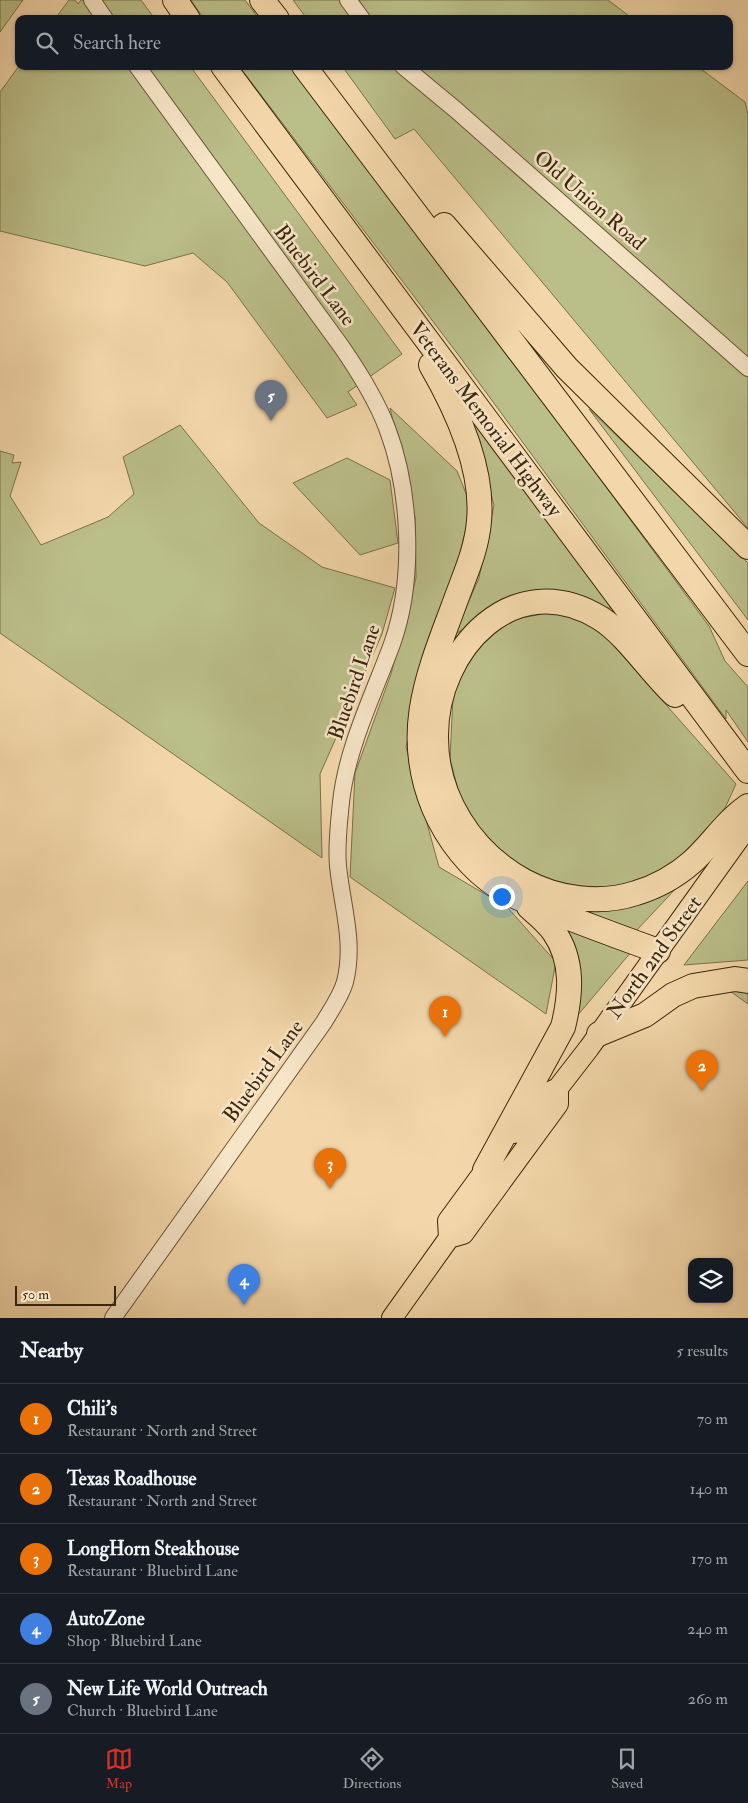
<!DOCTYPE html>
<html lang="en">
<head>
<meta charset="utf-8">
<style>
  body { margin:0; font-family:"IM FELL Double Pica",serif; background:#20242c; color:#f1f3f6 }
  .controls { position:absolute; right:15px; bottom:15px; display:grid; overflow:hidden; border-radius:10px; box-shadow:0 1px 4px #0004 }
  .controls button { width:45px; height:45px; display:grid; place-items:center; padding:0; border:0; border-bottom:1px solid #363941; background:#171b24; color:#f1f3f6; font:25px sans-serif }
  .scale { position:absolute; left:15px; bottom:12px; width:101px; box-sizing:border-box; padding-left:5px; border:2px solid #3b270d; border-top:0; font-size:14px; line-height:18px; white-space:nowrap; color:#3b270d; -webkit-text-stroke:4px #f7e5c8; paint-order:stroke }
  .you { position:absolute; left:501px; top:896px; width:18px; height:18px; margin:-12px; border:4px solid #fff; border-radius:50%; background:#1a73e8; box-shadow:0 0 0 8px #1a73e833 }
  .badge { display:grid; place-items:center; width:32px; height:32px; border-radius:50%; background:#d93025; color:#fff; font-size:16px; font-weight:700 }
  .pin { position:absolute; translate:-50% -41px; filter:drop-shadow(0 1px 2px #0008) }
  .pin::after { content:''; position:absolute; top:26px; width:18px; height:15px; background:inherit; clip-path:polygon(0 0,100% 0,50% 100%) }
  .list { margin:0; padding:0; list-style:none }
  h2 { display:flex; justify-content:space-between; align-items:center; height:65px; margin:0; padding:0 20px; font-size:21px }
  h2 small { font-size:16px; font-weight:400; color:#9ea1a6 }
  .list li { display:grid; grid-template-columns:32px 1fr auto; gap:15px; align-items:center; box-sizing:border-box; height:70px; padding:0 20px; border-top:1px solid #363941 }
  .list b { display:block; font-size:19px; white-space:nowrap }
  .list p { margin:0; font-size:16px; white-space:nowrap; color:#9ea1a6 }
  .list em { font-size:16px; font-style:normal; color:#9ea1a6 }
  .icon { flex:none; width:28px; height:28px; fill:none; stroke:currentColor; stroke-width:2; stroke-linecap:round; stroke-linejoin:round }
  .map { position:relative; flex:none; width:748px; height:1318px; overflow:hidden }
  .search { position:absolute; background:#171b24; box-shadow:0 1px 4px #0004; left:15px; right:15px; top:15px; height:55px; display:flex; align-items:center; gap:12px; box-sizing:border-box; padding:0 18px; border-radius:10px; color:#9ea1a6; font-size:19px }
  .sheet { height:415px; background:#171b24 }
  nav { display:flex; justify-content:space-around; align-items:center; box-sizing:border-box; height:70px; border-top:1px solid #363941; background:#171b24; font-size:14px; color:#9ea1a6 }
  nav a { display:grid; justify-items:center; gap:2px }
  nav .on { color:#d93025 }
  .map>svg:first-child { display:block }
  .green { fill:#babe89; stroke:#7a724b }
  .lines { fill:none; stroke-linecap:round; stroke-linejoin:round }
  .minor-casing { stroke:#695334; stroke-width:18 }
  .major-casing { stroke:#3b270d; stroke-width:22 }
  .highway-casing { stroke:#3b270d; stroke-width:26 }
  .minor { stroke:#f7e5c8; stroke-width:16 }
  .major { stroke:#f3d7aa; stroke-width:20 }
  .highway { stroke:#f3d7aa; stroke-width:24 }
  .labels { text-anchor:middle; stroke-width:5; stroke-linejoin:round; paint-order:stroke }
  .street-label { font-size:21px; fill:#3b270d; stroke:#f7e5c8 }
</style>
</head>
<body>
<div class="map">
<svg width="748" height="1318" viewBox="0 0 748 1318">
  <rect width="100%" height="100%" fill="#f3d7aa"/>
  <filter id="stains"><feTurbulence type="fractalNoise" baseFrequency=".004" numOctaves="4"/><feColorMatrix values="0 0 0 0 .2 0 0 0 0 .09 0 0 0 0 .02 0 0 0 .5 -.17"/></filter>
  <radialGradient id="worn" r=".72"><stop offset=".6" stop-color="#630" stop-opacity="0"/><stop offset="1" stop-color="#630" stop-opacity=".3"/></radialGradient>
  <path class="green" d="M0,0h23l-23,32z
    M69,0h6l3,4 3,-4h60l14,19h-100z
    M191,0h54l14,19h-55z
    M293,0h315l25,19h-326z
    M19,66h171l212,288 -54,38 9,13 -30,13 -100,-136 -34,-29 -48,13 -145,-35v-139z
    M239,66h55l415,560 16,35 23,26v55l-22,-32v9l-266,-362z
    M342,66h355l48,36 3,12v414l-334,-399 -19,10z
    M390,408l67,63 14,35 -13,56 -34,103 -18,82 33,120 68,40 49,55 -10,52 -196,-137 5,-104 36,-99 25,-96 -1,-61z
    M589,409l159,154v57z
    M468,411l147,198 -96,-16 -65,42 25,-57 15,-73z
    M180,425l79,98 63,44 73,21 -13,46 -62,140 2,84 -322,-225v-182l14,4 -2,8 9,-1 -11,34 31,49 67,-28 26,-23 -11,-37z
    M347,458l43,22 8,63 -38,12 -67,-72z
    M553,612h12l34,17 137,155 -11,24 -57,65 -59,15 -60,-3 -46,-28 -38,-41 -15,-57 3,-63 23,-51 40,-26z
    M748,881v79l-64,5z
    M680,884l-44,47 -64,-21z
    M565,929l67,22 -55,65z
    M727,989l21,3v12z"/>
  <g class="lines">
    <defs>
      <path id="minor" d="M92,0l13,19
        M348,0l14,19
        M403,66l53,44 292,258
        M113,1318l211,-296c7,-12 17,-26 21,-40 10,-40 -3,-76 -7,-116 -2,-21 1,-43 3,-64 6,-55 32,-106 51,-158 23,-64 19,-153 -5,-216 -11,-29 -28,-56 -46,-82l-204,-280"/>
      <path id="major" d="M514,1133l31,-39 13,-6 31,-40 159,-222
        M449,1238l14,-4 95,-130v-16
        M392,1318l57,-80 -1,-17 46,-63"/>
      <path id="highway" d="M175,0l13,19
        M262,0l15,19
        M223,66l525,705
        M304,66l444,588
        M444,225l123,143 181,179
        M431,365c26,45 53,103 48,156 -2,26 -12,49 -21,73 -27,74 -57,135 -24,214 13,31 37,62 66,80 18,12 39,18 59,26 33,13 66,25 99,37
        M675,695c-24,-22 -48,-60 -75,-77 -86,-53 -164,31 -164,117 -1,61 35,117 88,146 33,18 76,24 112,12 20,-6 40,-17 56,-31 20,-18 34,-41 56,-56
        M599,1034l46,-19 28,-20 20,-9 42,-7 13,2
        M485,1170l78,-143c8,-32 11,-66 -9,-95 -6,-9 -17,-18 -25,-25"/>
    </defs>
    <use href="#minor" class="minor-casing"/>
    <use href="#major" class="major-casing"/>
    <use href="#highway" class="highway-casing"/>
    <use href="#minor" class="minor"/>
    <use href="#major" class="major"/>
    <use href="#highway" class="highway"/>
  </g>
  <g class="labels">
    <g class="street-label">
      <text transform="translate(590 200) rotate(41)" y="7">Old Union Road</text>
      <text transform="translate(315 275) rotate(53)" y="7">Bluebird Lane</text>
      <text transform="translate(486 419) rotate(53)" y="7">Veterans Memorial Highway</text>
      <text transform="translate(354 682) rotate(-71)" y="7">Bluebird Lane</text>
      <text transform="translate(654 957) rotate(-54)" y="7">North 2nd Street</text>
      <text transform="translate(263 1071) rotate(-54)" y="7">Bluebird Lane</text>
    </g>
  </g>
  <rect width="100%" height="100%" filter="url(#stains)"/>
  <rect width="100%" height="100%" fill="url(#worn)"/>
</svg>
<div class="controls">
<button><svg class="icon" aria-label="layers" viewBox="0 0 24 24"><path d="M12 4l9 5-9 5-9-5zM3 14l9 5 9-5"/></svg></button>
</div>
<div class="scale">50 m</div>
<div class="you"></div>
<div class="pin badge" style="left:445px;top:1037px;background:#e8710a">1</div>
<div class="pin badge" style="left:702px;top:1091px;background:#e8710a">2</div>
<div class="pin badge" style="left:330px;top:1189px;background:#e8710a">3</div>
<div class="pin badge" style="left:244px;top:1305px;background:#3f7fe0">4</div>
<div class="pin badge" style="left:271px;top:421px;background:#6b7280">5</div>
<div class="search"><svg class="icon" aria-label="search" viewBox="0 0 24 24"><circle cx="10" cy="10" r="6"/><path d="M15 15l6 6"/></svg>Search here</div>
</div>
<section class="sheet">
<h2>Nearby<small>5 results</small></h2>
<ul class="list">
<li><span class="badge" style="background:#e8710a">1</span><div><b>Chili's</b><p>Restaurant · North 2nd Street</p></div><em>70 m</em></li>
<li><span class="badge" style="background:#e8710a">2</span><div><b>Texas Roadhouse</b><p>Restaurant · North 2nd Street</p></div><em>140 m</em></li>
<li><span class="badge" style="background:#e8710a">3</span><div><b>LongHorn Steakhouse</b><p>Restaurant · Bluebird Lane</p></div><em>170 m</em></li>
<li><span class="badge" style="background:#3f7fe0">4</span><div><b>AutoZone</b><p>Shop · Bluebird Lane</p></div><em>240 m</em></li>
<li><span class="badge" style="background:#6b7280">5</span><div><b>New Life World Outreach</b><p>Church · Bluebird Lane</p></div><em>260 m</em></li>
</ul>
</section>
<nav>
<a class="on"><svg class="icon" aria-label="map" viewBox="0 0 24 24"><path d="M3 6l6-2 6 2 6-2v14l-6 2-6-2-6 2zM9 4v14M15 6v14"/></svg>Map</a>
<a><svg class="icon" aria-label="directions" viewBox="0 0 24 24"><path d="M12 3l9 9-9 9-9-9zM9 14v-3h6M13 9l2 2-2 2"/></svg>Directions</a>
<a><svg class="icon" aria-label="saved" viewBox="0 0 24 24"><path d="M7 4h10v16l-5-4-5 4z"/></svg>Saved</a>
</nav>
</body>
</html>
